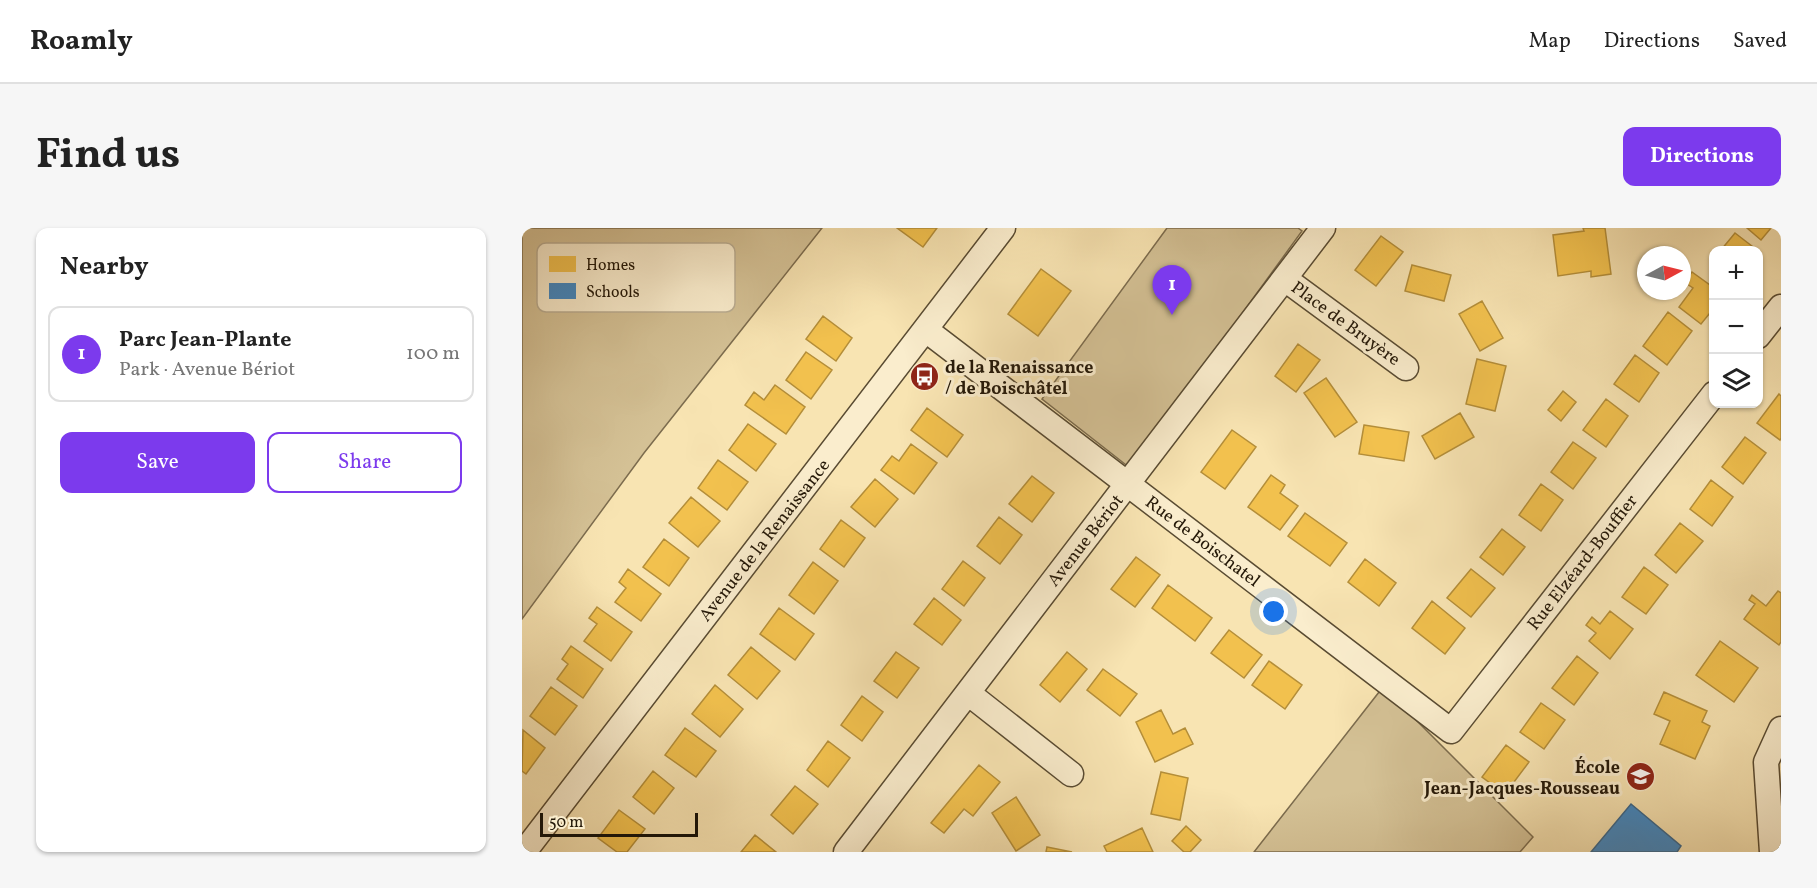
<!DOCTYPE html>
<html lang="en">
<head>
<meta charset="utf-8">
<style>
  body { margin:0; font-family:Vollkorn,serif; background:#f6f6f6; color:#222 }
  .controls { position:absolute; right:18px; top:18px; display:grid; overflow:hidden; border-radius:12px; box-shadow:0 2px 4px #0004 }
  .controls button { width:54px; height:54px; display:grid; place-items:center; padding:0; border:0; border-bottom:2px solid #e0e0e0; background:#fff; color:#222; font:30px sans-serif }
  .compass { position:absolute; left:1115px; top:18px; width:54px; height:54px; border-radius:50%; background:#fff; box-shadow:0 2px 4px #0004; rotate:83deg }
  .scale { position:absolute; left:18px; bottom:15px; width:158px; box-sizing:border-box; padding-left:6px; border:3px solid #241808; border-top:0; font-size:16px; line-height:21px; white-space:nowrap; color:#241808; -webkit-text-stroke:4px #faedcd; paint-order:stroke }
  .you { position:absolute; left:752px; top:384px; width:21px; height:21px; margin:-15px; border:4px solid #fff; border-radius:50%; background:#1a73e8; box-shadow:0 0 0 9px #1a73e833 }
  .badge { display:grid; place-items:center; width:39px; height:39px; border-radius:50%; background:#7c3aed; color:#fff; font-size:20px; font-weight:700 }
  .pin { position:absolute; translate:-50% -50px; filter:drop-shadow(0 2px 3px #0008) }
  .pin::after { content:''; position:absolute; top:32px; width:21px; height:18px; background:inherit; clip-path:polygon(0 0,100% 0,50% 100%) }
  .list { margin:0; padding:0; list-style:none }
  h2 { display:flex; justify-content:space-between; align-items:center; height:78px; margin:0; padding:0 24px; font-size:26px }
  h2 small { font-size:20px; font-weight:400; color:#767676 }
  .list li { display:grid; grid-template-columns:39px 1fr auto; gap:18px; align-items:center; box-sizing:border-box; height:96px; margin:0 12px 12px; padding:0 12px; border:2px solid #e0e0e0; border-radius:12px }
  .list b { display:block; font-size:22px; white-space:nowrap }
  .list p { margin:0; font-size:20px; white-space:nowrap; color:#767676 }
  .list em { font-size:20px; font-style:normal; color:#767676 }
  .actions { display:flex; gap:12px; padding:18px 24px }
  .actions a { flex:1; padding:14px 0; border:2px solid #7c3aed; border-radius:12px; text-align:center; font-size:21px; color:#7c3aed }
  .actions .main { background:#7c3aed; color:#fff }
  .icon { flex:none; width:33px; height:33px; fill:none; stroke:currentColor; stroke-width:2; stroke-linecap:round; stroke-linejoin:round }
  .map { position:relative; flex:none; width:1259px; height:624px; overflow:hidden; border-radius:12px }
  header { display:flex; align-items:center; gap:36px; box-sizing:border-box; height:84px; padding:0 30px; background:#fff; border-bottom:2px solid #e0e0e0 }
  header strong { font-size:28px }
  nav { display:flex; gap:33px; margin-inline-start:auto; font-size:21px }
  .intro { display:flex; align-items:center; justify-content:space-between; box-sizing:border-box; height:144px; padding:0 36px }
  h1 { margin:0; font-size:42px }
  .button { padding:15px 27px; border-radius:12px; background:#7c3aed; color:#fff; font-size:21px; font-weight:700 }
  main { display:flex; gap:36px; padding:0 36px }
  aside { flex:1; background:#fff; border-radius:12px; box-shadow:0 2px 4px #0004 }
  .map>svg:first-child { display:block }
  .green { fill:#d4c195; stroke:#7c6c4e; stroke-width:1.5 }
  .homes { fill:#f2c14e; stroke:#b48e39; stroke-width:1.5 }
  .schools { fill:#3f88c5; stroke:#37668c; stroke-width:1.5 }
  .lines { fill:none; stroke-linecap:round; stroke-linejoin:round }
  .minor-casing { stroke:#594b32; stroke-width:27 }
  .minor { stroke:#faedcd; stroke-width:24 }
  .labels { text-anchor:middle; stroke-width:6; stroke-linejoin:round; paint-order:stroke }
  .street-label { font-size:18px; fill:#241808; stroke:#faedcd }
  .poi-label { font-size:18px; font-weight:bold; fill:#241808; stroke:#faedcd; text-anchor:start }
  .key { fill:#faedcd; stroke:#baad92; stroke-width:1.5 }
  .key-label { font-size:16px; fill:#241808 }
</style>
</head>
<body>
<header>
<strong>Roamly</strong>
<nav><a>Map</a><a>Directions</a><a>Saved</a></nav>
</header>
<div class="intro"><h1>Find us</h1><a class="button">Directions</a></div>
<main>
<aside>
<h2>Nearby<small></small></h2>
<ul class="list">
<li><span class="badge">1</span><div><b>Parc Jean-Plante</b><p>Park · Avenue Bériot</p></div><em>100 m</em></li>
</ul>
<div class="actions"><a class="main">Save</a><a>Share</a></div>
</aside>
<div class="map">
<svg width="1259" height="624" viewBox="0 0 1259 624">
  <rect width="100%" height="100%" fill="#f8e4b2"/>
  <filter id="stains"><feTurbulence type="fractalNoise" baseFrequency=".00333" numOctaves="4"/><feColorMatrix values="0 0 0 0 .2 0 0 0 0 .09 0 0 0 0 .02 0 0 0 .5 -.17"/></filter>
  <radialGradient id="worn" r=".72"><stop offset=".6" stop-color="#630" stop-opacity="0"/><stop offset="1" stop-color="#630" stop-opacity=".3"/></radialGradient>
  <path class="green" d="M0,0h300l-178,225 -122,166z
    M645,0h131l4,3 -172,237 -88,-69z
    M861,459l150,150 -13,15h-266z"/>
  <path class="homes" d="M375,0h40l-14,19z
    M1061,0h22l6,46 -20,3v-6l-33,5 -5,-41 31,-4z
    M1225,0h24l-10,12z
    M1213,5l22,17h-36z
    M859,8l22,16 -27,34 -21,-16z
    M890,37l39,10 -7,26 -39,-10z
    M519,41l30,22 -33,45 -30,-22z
    M1170,44l22,16v20l-13,16 -22,-17 14,-19 -9,-6z
    M960,73l21,37 -23,13 -21,-37z
    M1146,84l24,19 -25,34 -24,-19z
    M301,88l29,22 -16,23 -30,-22z
    M776,116l22,16 -24,32 -21,-16z
    M284,124l26,18 -21,29 -25,-19z
    M1113,127l24,18 -20,29 -25,-18z
    M955,131l29,7 -11,45 -29,-7z
    M804,150l31,44 -22,15 -31,-44z
    M253,157l30,22 -19,27 -41,-29 9,-13 10,8z
    M1041,163l13,11 -15,19 -13,-11z
    M1257,166l2,2v42l-1,2 -23,-17z
    M1084,171l22,17 -22,31 -23,-17z
    M405,180l36,27 -16,22 -36,-27z
    M938,185l14,24 -39,22 -13,-23z
    M226,196l28,20 -20,27 -27,-21z
    M842,197l45,7 -5,29 -45,-7z
    M710,202l24,17 -31,42 -24,-17z
    M1223,209l21,16 -23,31 -21,-17z
    M1051,214l23,16 -23,31 -22,-17z
    M389,216l26,19 -23,31 -33,-24 11,-14 7,5z
    M196,232l30,22 -21,28 -29,-22z
    M749,247l14,10 -5,8 18,13 -18,24 -32,-23z
    M510,248l22,17 -22,29 -23,-18z
    M353,251l23,20 -23,28 -24,-20z
    M1189,252l22,17 -21,29 -22,-17z
    M1019,256l22,16 -22,31 -22,-16z
    M169,269l29,24 -22,26 -29,-24z
    M783,285l42,30 -17,23 -42,-30z
    M477,289l23,18 -22,29 -23,-18z
    M319,292l24,18 -21,29 -24,-18z
    M1158,295l23,18 -27,32 -21,-18z
    M980,301l23,18 -22,28 -23,-18z
    M142,311l25,19 -20,28 -26,-19z
    M614,329l24,18 -25,32 -24,-18z
    M843,331l31,24 -17,23 -31,-24z
    M441,333l22,17 -21,28 -22,-17z
    M291,334l25,19 -24,33 -25,-19z
    M1122,339l24,18 -22,29 -24,-17z
    M106,341l33,25 -20,27 -26,-19 11,-14 -7,-6z
    M949,341l24,19 -24,29 -24,-19z
    M646,357l44,33 -17,23 -43,-33z
    M1256,363l3,2v49l-2,3 -35,-26 11,-15 -6,-4 3,-5 14,11z
    M412,370l27,22 -19,25 -28,-21z
    M910,373l33,27 -20,26 -33,-26z
    M75,379l35,25 -21,29 -27,-20 13,-17 -8,-6z
    M257,380l35,26 -19,26 -35,-26z
    M1088,383l23,18 -23,30 -21,-18 7,-8 -10,-8 6,-8 8,7z
    M707,402l33,25 -18,23 -33,-25z
    M1198,413l38,27 -24,34 -38,-27z
    M49,418l32,23 -20,29 -26,-19 11,-15 -6,-5z
    M229,419l29,24 -23,28 -29,-24z
    M374,424l23,16 -22,30 -23,-17z
    M545,424l20,17 -27,33 -20,-17z
    M1055,428l21,17 -24,32 -22,-17z
    M747,433l33,24 -17,24 -33,-24z
    M581,441l34,25 -17,22 -33,-26z
    M193,457l28,24 -23,28 -28,-23z
    M29,459l26,19 -22,29 -25,-19z
    M1142,464l43,19 -5,11 8,4 -15,33 -35,-15 10,-23 -16,-7z
    M340,468l21,16 -21,29 -21,-16z
    M1019,475l24,17 -21,29 -24,-17z
    M639,482l12,24 12,-6 8,16 -38,18 -19,-40z
    M163,500l31,23 -20,26 -31,-22z
    M1,502l22,18 -19,26 -4,-3z
    M306,513l22,17 -22,29 -21,-17z
    M984,517l23,17 -24,32 -23,-17z
    M457,537l21,17 -27,34 -9,-7 -20,24 -13,-10z
    M131,543l21,17 -20,26 -21,-17z
    M639,544l27,6 -8,42 -29,-6z
    M273,558l23,18 -25,30 -22,-19z
    M494,569l24,38 -24,16 -24,-38z
    M97,582l26,19 -18,23h-10l-19,-14z
    M664,598l15,14 -11,12h-6l-12,-11z
    M620,600l11,24h-46l-3,-6z
    M233,607l21,17h-35z
    M525,619l25,5h-26z"/>
  <path class="schools" d="M1109,576l50,42 -4,6h-86z"/>
  <g class="lines">
    <defs>
      <path id="minor" d="M763,51l121,89
        M404,102l525,401 263,-337
        M1236,108l23,-29
        M446,465l103,81
        M2,624l479,-624
        M324,624l477,-624
        M1250,624l-6,-90 15,-33"/>
    </defs>
    <use href="#minor" class="minor-casing"/>
    <use href="#minor" class="minor"/>
  </g>
  <defs>
    <symbol id="bus-disc" viewBox="-11 -11 22 22"><circle r="9.5" fill="#8f2418" stroke="#faedcd"/><path d="M-5-6H5V4H4V6H2V4H-2V6H-4V4H-5ZM-3.5-4V0h7V-4ZM-3.5 1.2v1.5H-2V1.2ZM2 1.2v1.5H3.5V1.2Z" fill="#fff"/></symbol>
    <symbol id="school-disc" viewBox="-11 -11 22 22"><circle r="9.5" fill="#8f2418" stroke="#faedcd"/><path d="M0-5L7-2L0 1L-7-2ZM-4 1L0 2.5L4 1V4Q0 6-4 4Z" fill="#fff"/></symbol>
  </defs>
  <g fill-rule="evenodd">
    <use href="#bus-disc" x="386" y="132" width="33" height="33"/>
    <use href="#school-disc" x="1102" y="532" width="33" height="33"/>
  </g>
  <g class="labels">
    <g class="street-label">
      <text transform="translate(824 95) rotate(36)" y="6">Place de Bruyère</text>
      <text transform="translate(242 312) rotate(-52)" y="6">Avenue de la Renaissance</text>
      <text transform="translate(563 312) rotate(-52)" y="6">Avenue Bériot</text>
      <text transform="translate(681 313) rotate(37)" y="6">Rue de Boischatel</text>
      <text transform="translate(1060 334) rotate(-52)" y="6">Rue Elzéard-Bouffier</text>
    </g>
    <g class="poi-label">
      <text x="423" y="145">de la Renaissance<tspan x="423" dy="21">/ de Boischâtel</tspan></text>
      <text x="1098" y="545" text-anchor="end">École<tspan x="1098" dy="21">Jean-Jacques-Rousseau</tspan></text>
    </g>
  </g>
  <rect x="15" y="15" width="198" height="69" rx="9" class="key"/>
  <rect x="27" y="28" width="27" height="16" fill="#f2c14e"/>
  <rect x="27" y="55" width="27" height="16" fill="#3f88c5"/>
  <g class="key-label">
    <text x="64" y="42">Homes</text>
    <text x="64" y="69">Schools</text>
  </g>
  <rect width="100%" height="100%" filter="url(#stains)"/>
  <rect width="100%" height="100%" fill="url(#worn)"/>
</svg>
<div class="controls">
<button>+</button>
<button>−</button>
<button><svg class="icon" aria-label="layers" viewBox="0 0 24 24"><path d="M12 4l9 5-9 5-9-5zM3 14l9 5 9-5"/></svg></button>
</div>
<svg class="compass" viewBox="-18 -18 36 36"><path d="M0-13l5 13h-10z" fill="#e53935"/><path d="M0 13l5-13h-10z" fill="#767676"/></svg>
<div class="scale">50 m</div>
<div class="you"></div>
<div class="pin badge" style="left:650px;top:87px">1</div>
</div>
</main>
</body>
</html>
